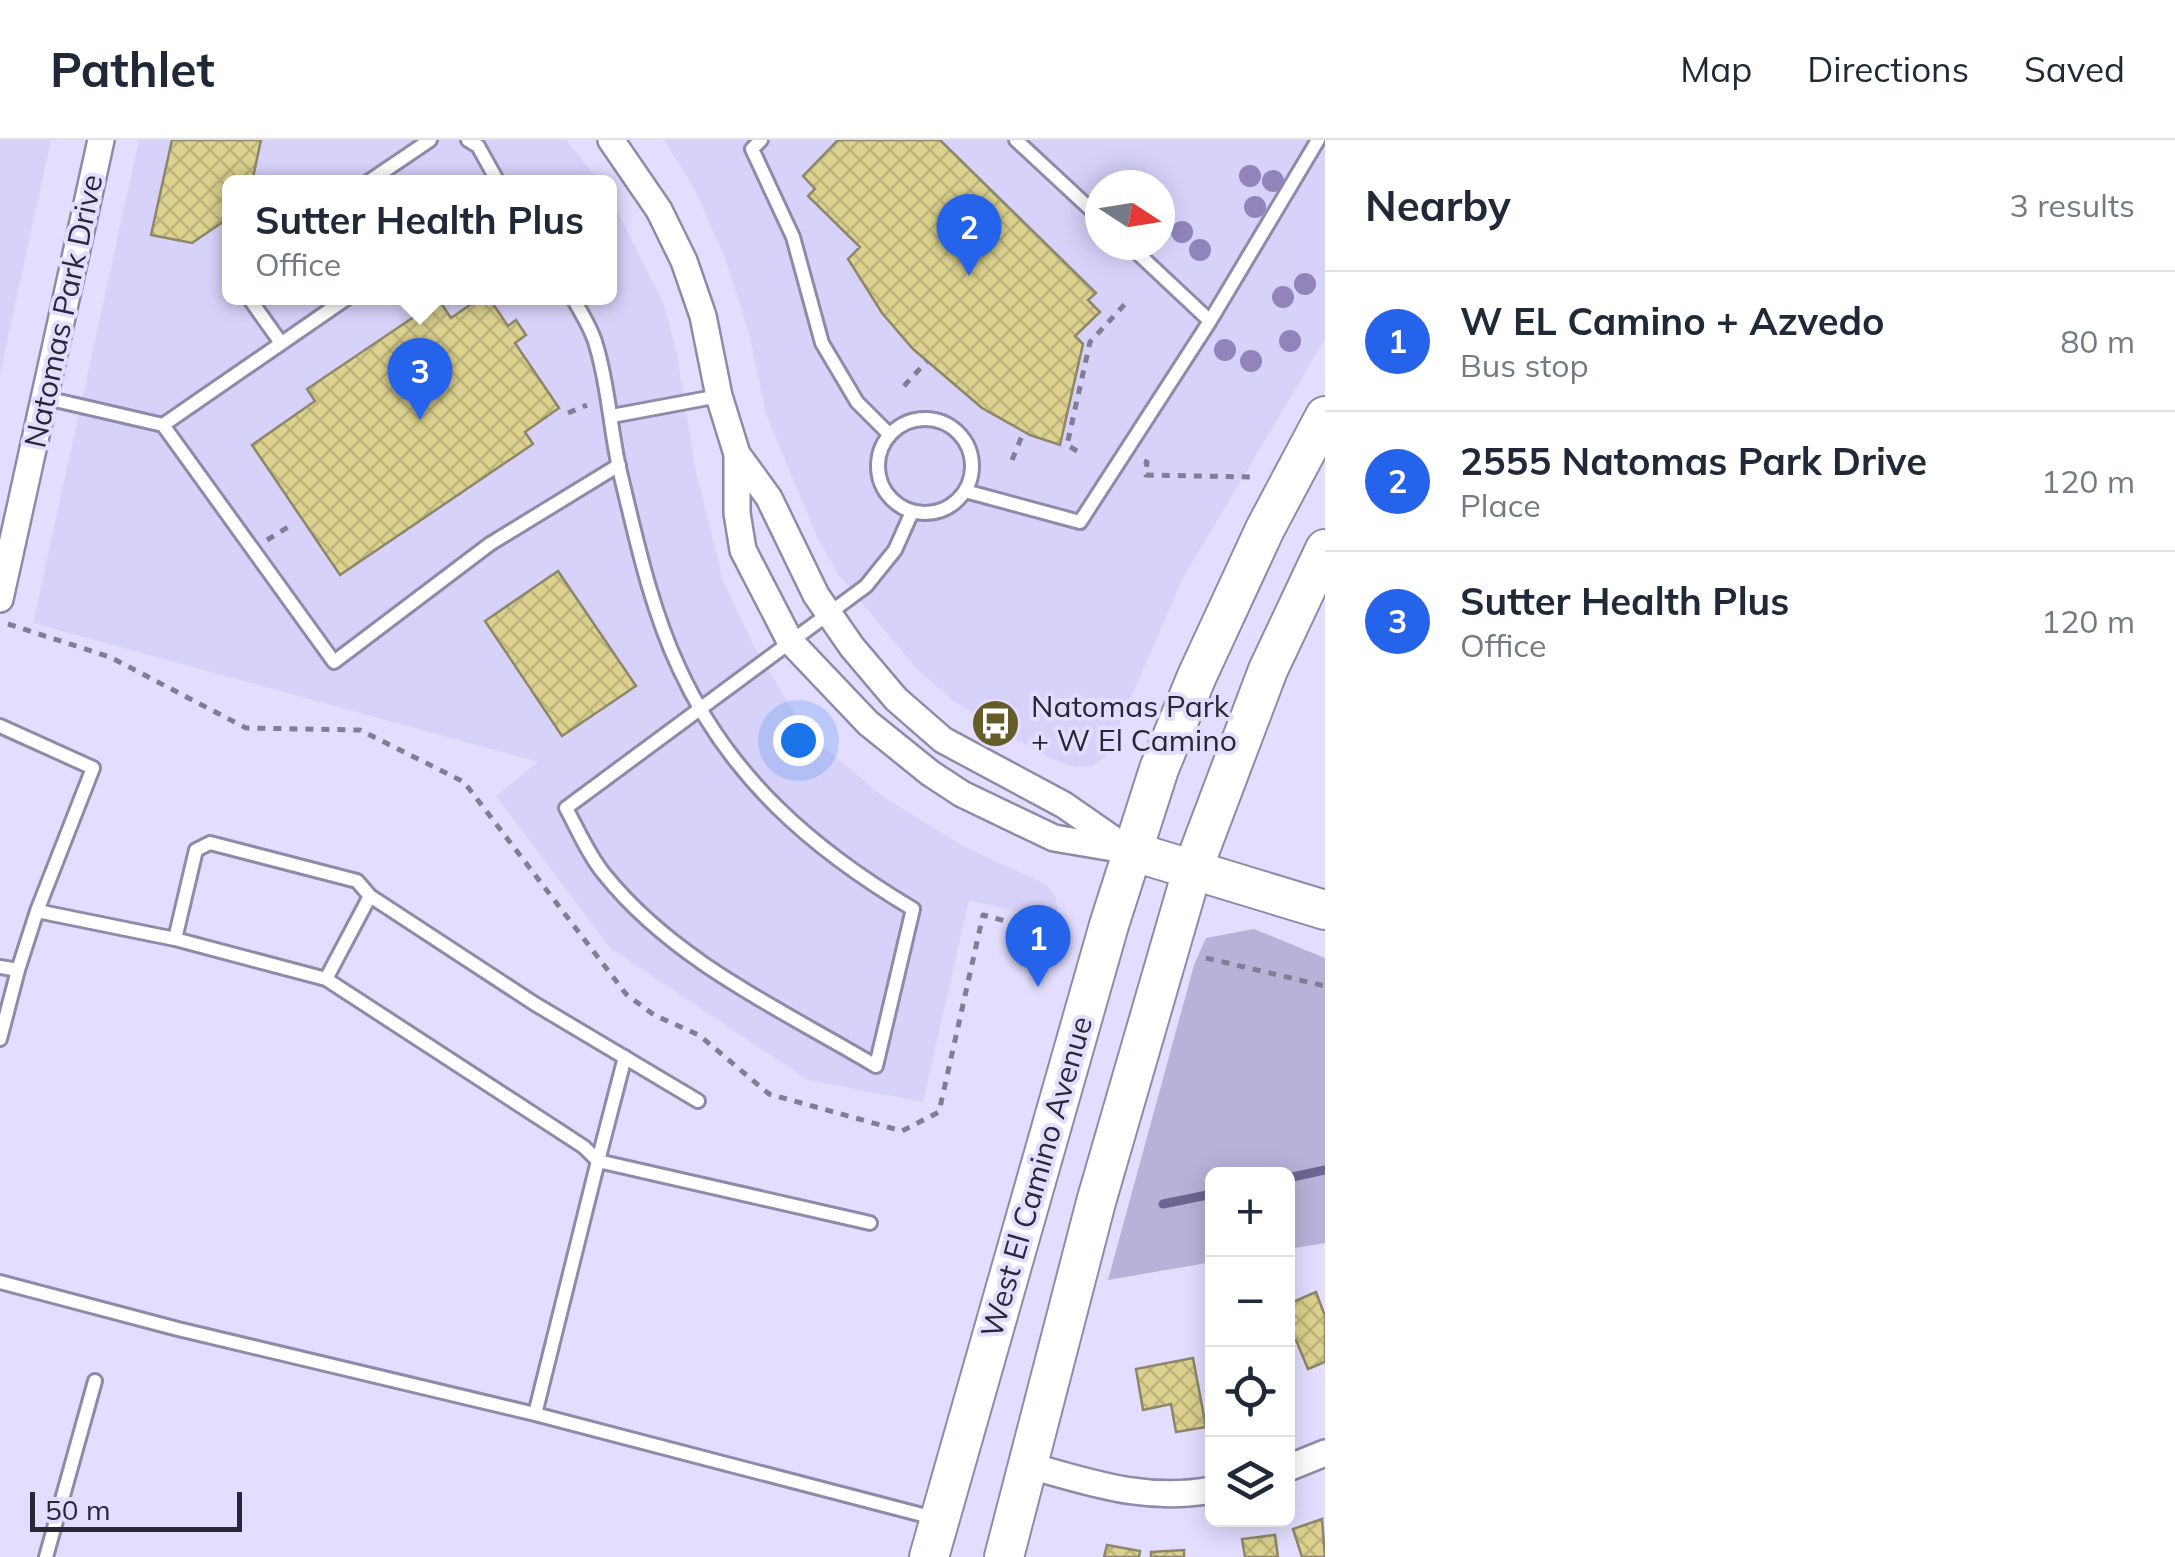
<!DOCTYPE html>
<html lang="en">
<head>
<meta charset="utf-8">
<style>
  body { margin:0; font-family:Mulish,sans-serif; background:#f2f2f3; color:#1f2937 }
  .controls { position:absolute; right:30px; bottom:30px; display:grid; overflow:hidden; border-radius:15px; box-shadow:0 5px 25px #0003 }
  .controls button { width:90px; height:90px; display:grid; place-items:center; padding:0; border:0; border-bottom:2px solid #e0e1e3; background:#fff; color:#1f2937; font:50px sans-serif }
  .compass { position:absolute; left:1085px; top:30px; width:90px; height:90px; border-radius:50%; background:#fff; box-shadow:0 5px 25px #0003; rotate:102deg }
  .scale { position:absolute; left:30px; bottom:25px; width:212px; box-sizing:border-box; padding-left:10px; border:5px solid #292733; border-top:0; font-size:28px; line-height:35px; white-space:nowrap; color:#292733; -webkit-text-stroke:8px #e3deff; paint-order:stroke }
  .you { position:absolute; left:798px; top:600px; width:35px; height:35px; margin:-25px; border:8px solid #fff; border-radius:50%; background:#1a73e8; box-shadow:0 0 0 15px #1a73e833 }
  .badge { display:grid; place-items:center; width:65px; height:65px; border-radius:50%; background:#2563eb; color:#fff; font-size:32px; font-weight:700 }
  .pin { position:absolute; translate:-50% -82px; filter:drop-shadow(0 2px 5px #0008) }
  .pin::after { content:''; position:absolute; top:52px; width:35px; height:30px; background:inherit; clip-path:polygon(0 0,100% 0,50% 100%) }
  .popup { position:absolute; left:222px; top:35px; width:395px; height:130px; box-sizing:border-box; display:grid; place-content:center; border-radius:15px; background:#fff; filter:drop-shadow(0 2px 8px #0005); font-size:32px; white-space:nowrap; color:#747a83 }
  .popup b { font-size:38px; color:#1f2937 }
  .popup::after { content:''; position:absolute; left:50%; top:100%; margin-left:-20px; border:20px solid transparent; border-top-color:#fff }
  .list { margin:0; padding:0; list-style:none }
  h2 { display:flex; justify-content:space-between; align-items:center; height:130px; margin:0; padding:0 40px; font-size:42px }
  h2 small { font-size:32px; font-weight:400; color:#747a83 }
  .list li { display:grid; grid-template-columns:65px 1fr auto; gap:30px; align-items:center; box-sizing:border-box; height:140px; padding:0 40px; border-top:2px solid #e0e1e3 }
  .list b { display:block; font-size:38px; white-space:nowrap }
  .list p { margin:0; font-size:32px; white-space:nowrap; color:#747a83 }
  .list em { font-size:32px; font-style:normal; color:#747a83 }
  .icon { flex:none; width:55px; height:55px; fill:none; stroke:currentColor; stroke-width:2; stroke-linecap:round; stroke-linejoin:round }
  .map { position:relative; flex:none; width:1325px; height:1417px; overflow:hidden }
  header { display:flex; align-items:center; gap:60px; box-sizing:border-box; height:140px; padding:0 50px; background:#fff; border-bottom:2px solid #e0e1e3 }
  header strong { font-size:48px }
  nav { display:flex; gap:55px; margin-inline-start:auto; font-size:35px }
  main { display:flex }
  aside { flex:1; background:#fff }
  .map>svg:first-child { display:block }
  .built { fill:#d7d2f9; fill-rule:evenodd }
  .green { fill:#b8b2d8 }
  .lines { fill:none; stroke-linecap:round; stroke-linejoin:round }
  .stream { stroke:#6d6592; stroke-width:9 }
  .building { fill:url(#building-cross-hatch); stroke:#8c8769; stroke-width:2.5 }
  .lane-casing { stroke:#8e8aa7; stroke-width:18 }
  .street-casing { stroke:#8e8aa7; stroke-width:30 }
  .secondary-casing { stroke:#8e8aa7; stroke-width:42 }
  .path { stroke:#817d93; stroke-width:5; stroke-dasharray:8 8; stroke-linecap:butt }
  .lane { stroke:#fff; stroke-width:12 }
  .street { stroke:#fff; stroke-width:25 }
  .secondary { stroke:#fff; stroke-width:38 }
  .tree { fill:#9084bb }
  .labels { text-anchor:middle; stroke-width:8; stroke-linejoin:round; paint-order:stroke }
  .street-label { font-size:30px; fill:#292733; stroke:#e3deff }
  .poi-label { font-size:30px; fill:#292733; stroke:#e3deff; text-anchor:start }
</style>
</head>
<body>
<header>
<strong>Pathlet</strong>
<nav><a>Map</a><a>Directions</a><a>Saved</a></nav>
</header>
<main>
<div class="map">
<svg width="1325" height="1417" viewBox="0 0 1325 1417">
  <defs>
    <pattern id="building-cross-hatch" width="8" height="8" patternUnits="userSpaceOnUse" patternTransform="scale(2.5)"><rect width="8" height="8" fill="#dcd18e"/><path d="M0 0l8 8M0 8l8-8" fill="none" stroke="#bdb37b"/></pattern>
  </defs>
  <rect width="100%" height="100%" fill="#e3deff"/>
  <path class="built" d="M0,0h51l-51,234z
    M139,0h427l34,42h-370v116h380v-101l53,105 14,52 18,114 28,113 32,67 34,57 31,39 65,54 78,48 84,39 8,11 3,13 -3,12 -86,-21 -46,202 -115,-22 -198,-132 -114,-152 42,-34 -505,-139z
    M664,0h661v199l-143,241 -61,141 -10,31 -9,7 -10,7 -17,1 -13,-4 -24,-11 -86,-52 -36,-32 -78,-94 -21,-37 -51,-123 -17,-80 -24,-76 -31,-70zM1100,45h60v60h-60z"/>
  <path class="green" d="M1254,789l71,29v285l-37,6v-75h-76v88l-104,18 86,-315 12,-27z"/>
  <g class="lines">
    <path class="stream" d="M1288,1038l37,-8
      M1163,1064l49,-10"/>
  </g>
  <path class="building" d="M172,0h89l-9,42h-22v35l-38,26 -41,-8z
    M838,0h102l156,153 -8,7 12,12 -25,24 8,8 -23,101 -30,-10 -48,-27 -69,-59 -31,-36 -34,-54 12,-12 -52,-51 7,-7 -12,-13z
    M480,158h9l19,28 8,-6 10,15 -11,8 44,65 -34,24 8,12 -193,131 -88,-130 63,-44 -8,-12 132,-89 12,18z
    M558,431l78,115 -74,50 -77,-115z
    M1316,1152l9,24v46l-17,7 -12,-29 -8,3v-39z
    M1193,1218l13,69 -30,5 -5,-28 -28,6 -7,-41z
    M1322,1379l3,38h-23l-9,-28z
    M1275,1395l3,22h-33l-3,-18z
    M1107,1405l33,6 -1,6h-35z
    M1184,1410v7h-33v-5z"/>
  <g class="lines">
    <defs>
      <path id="lane" d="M468,0l10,6 20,36
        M761,0l-9,9 41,88 29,106 35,59 33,33
        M1016,0l84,78
        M368,42l62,-42
        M1129,105l81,76
        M249,158l32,45
        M573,158c8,15 19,31 23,47 13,42 14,85 24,127 16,66 30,134 59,196 50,109 133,181 234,241l-37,157c-94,-56 -201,-104 -271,-191 -16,-19 -27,-45 -39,-67l300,-222 29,-36 17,-38
        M46,258l117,27 171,237 156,-118 129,-79
        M612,276l107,-20
        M878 326a47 47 0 1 1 94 0a47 47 0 1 1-94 0Z
        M163,285l184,-127
        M965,351l115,31 130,-201 108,-181
        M0,586l93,42 -56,143
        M370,756l165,108 163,97
        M175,799l21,-89 14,-7 147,38 13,15 -44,83
        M0,827l18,3 19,-59 138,28 151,40 258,168 14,14 -63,253 -357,-85 -178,-47
        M0,899l18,-69
        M625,917l-27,104 272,62
        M535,1274l399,104
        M46,1417l49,-176"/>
      <path id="street" d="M611,0l48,70 25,51 19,55 16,80 18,58v59l6,37 47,91 78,82 62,50 32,21 92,44 77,13
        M737,314l32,44 47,97 36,52 44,52 47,41 121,65 59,41
        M0,459l101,-459
        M1027,1325c65,18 117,37 185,25
        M1288,1328l37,-15"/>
      <path id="secondary" d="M1131,711l194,59
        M929,1417l180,-632 50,-156 38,-93 68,-147 60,-113
        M1004,1417l92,-355 96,-331 76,-201 57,-121"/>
    </defs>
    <use href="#lane" class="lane-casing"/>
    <use href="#street" class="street-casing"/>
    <use href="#secondary" class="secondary-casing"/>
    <path class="path" d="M904,246l23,-25
      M568,273l19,-8
      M1077,311l-10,-6 23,-103 35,-38
      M1012,320l12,-29
      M1144,321l3,1 -1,13 105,2
      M267,400l26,-16
      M8,484l102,33 136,71 114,2 104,52 162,212 28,21 45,20 70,59 133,37 37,-19 44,-197 75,20
      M1206,818l119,28"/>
    <use href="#lane" class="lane"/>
    <use href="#street" class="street"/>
    <use href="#secondary" class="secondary"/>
  </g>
  <g class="tree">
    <circle cx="1250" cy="36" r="11"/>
    <circle cx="1273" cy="41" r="11"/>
    <circle cx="1255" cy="67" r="11"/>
    <circle cx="1182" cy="92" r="11"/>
    <circle cx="1200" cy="110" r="11"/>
    <circle cx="1305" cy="144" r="11"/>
    <circle cx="1283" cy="157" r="11"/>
    <circle cx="1290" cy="201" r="11"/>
    <circle cx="1225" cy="210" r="11"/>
    <circle cx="1251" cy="221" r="11"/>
  </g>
  <defs>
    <symbol id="bus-disc" viewBox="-11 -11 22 22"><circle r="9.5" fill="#655c29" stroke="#e3deff"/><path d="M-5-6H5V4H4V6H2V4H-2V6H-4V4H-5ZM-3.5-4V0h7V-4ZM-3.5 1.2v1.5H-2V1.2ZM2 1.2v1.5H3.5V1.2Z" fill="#fff"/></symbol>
  </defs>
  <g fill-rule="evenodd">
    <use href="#bus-disc" x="968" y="556" width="55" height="55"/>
  </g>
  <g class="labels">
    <g class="street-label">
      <text transform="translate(64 171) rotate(-78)" y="10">Natomas Park Drive</text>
      <text transform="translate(1037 1037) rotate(-74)" y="10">West El Camino Avenue</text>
    </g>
    <g class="poi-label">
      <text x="1031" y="577">Natomas Park<tspan x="1031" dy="34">+ W El Camino</tspan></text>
    </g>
  </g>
</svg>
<div class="controls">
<button>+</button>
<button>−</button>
<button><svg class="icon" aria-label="locate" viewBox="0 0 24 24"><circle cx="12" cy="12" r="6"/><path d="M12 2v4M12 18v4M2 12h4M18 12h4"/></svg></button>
<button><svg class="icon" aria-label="layers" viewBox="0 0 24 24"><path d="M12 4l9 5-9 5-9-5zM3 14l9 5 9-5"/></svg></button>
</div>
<svg class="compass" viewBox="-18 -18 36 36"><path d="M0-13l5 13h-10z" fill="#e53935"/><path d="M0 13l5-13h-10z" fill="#747a83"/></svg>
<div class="scale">50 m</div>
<div class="you"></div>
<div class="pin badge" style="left:1038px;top:847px">1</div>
<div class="pin badge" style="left:969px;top:136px">2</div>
<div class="pin badge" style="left:420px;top:280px">3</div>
<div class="popup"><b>Sutter Health Plus</b>Office</div>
</div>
<aside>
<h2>Nearby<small>3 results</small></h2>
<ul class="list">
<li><span class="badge">1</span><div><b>W EL Camino + Azvedo</b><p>Bus stop</p></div><em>80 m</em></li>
<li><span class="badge">2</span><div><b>2555 Natomas Park Drive</b><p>Place</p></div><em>120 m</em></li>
<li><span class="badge">3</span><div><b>Sutter Health Plus</b><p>Office</p></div><em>120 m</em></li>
</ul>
</aside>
</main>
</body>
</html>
